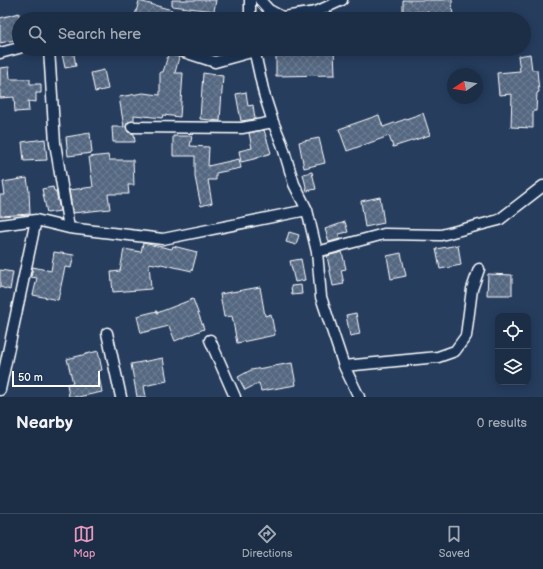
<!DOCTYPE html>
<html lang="en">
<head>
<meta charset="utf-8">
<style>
  body { margin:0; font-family:"Balsamiq Sans",sans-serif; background:#25364d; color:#f1f3f6 }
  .controls { position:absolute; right:12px; bottom:12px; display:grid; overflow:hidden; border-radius:8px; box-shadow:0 2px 10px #0003 }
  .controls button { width:36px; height:36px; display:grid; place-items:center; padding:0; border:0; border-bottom:1px solid #3a4a5f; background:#1c2e46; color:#f1f3f6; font:20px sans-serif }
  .compass { position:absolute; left:447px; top:68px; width:36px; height:36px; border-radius:50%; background:#1c2e46; box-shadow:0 2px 10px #0003; rotate:258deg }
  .scale { position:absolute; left:12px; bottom:10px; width:88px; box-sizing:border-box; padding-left:4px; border:2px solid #fff; border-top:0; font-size:11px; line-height:14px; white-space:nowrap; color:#fff; -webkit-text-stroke:3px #1d3557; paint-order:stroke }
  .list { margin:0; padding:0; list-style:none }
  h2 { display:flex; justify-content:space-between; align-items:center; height:52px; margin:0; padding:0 16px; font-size:17px }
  h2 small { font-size:13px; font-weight:400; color:#a0a8b3 }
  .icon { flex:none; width:22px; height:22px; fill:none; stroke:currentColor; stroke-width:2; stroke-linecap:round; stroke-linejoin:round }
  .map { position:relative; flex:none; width:543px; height:397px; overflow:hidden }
  .search { position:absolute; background:#1c2e46; box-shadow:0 2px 10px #0003; left:12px; right:12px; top:12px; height:44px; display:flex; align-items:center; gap:10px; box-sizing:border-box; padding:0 14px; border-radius:22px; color:#a0a8b3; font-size:15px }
  .sheet { height:116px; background:#1c2e46 }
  nav { display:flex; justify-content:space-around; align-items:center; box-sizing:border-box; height:56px; border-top:1px solid #3a4a5f; background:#1c2e46; font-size:11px; color:#a0a8b3 }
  nav a { display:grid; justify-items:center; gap:2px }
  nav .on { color:#e797bd }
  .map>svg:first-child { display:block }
  .building { fill:url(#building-cross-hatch); stroke:#fff }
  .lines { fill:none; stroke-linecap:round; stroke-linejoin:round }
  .street-casing { stroke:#fff; stroke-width:13 }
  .street { stroke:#1d3557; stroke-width:10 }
</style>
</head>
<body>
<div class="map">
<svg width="543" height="397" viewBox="0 0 543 397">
  <defs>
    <pattern id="building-cross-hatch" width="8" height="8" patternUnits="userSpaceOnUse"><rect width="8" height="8" fill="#556781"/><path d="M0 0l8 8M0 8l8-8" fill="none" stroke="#6e7e94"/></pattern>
  </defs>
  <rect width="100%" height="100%" fill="#263d5e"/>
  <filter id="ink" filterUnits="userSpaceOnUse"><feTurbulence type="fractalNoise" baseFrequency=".025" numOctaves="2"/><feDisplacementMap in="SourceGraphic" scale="8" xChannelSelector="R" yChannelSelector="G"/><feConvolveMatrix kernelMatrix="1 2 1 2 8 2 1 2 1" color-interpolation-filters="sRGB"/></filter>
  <g filter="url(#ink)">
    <path class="building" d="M172,0h44l-2,11 -42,-5z
      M403,0h49l1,17h-5v2h-20v-7h-25z
      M139,1l33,9 -2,9h-36z
      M19,13v26l-19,4v-25z
      M61,49h12l3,17 -11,2z
      M276,49h58l1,26 -59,1z
      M169,52l4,3 6,2 -4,16h8l-3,44 -17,-2 -1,3 -28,-3v6l-6,1 -2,5 2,5 6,2 1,8h-22l-1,-15h12l-5,-30 24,-4 17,2v-23h3z
      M530,54l2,16h5l2,22 -2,1 -1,18h-3v17l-22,-1 1,-33 -13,1 -2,-22 23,-2 -2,-15z
      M9,67l1,12h20v5h11v9h-5v9l-8,-1 1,10 -14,1 -1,-15 -14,1v-30z
      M104,70l4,19 -13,3 -4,-19z
      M203,73l20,3 -3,45 -20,-2z
      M246,92l2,14 5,-1 2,14 -14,2 -5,-27z
      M423,113l7,22 -37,12 -4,-11 -42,15 -8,-22 40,-14 4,12z
      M264,130l7,23 -17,6 -13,3 -2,-11 13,-3 -3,-15z
      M90,133l2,20 -24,3 -2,-19z
      M173,136h19l-2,10 19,1 -1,19 31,-7 2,9 -25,5v7h-8l4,23 -11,3 -6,-29v-21h-22z
      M319,138l6,25 -21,5 -5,-26z
      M45,139l2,21 -23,1 -2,-19z
      M108,155l1,5h24l1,25h-6l1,9h-21l2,15 -37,4 -4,-23 24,-3 -4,-30z
      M312,172l4,17 -9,2 -4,-17z
      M27,178l2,13 1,23 -30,2v-21h5l-2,-13z
      M53,187l1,4h2l4,20 -13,2 -5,-24z
      M380,197l4,26 -19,4 -4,-26z
      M345,222l3,10 -9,2 1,5 -11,3 -4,-13z
      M289,232l10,3 -3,10 -10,-3z
      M143,243l29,6 1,-3 24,6 -5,19 -31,-7 -1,1 -11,-2 2,26 -38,3 -2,-20 9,-1 4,-22 17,3z
      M458,245l3,20 -21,4 -4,-20z
      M54,252l20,3 -3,13 -6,-1 -7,33 -25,-5 4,-17 -6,-1 2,-10 18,4z
      M342,252l4,17 -5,1 3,14 -11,2 -6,-30z
      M401,253l5,23 -15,3 -4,-23z
      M301,259l4,21 -10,2 -5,-21z
      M0,270l13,2 -3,18 -10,-3z
      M488,274l24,1v20h-25z
      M301,285l1,9 -10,1 -1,-9z
      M260,287l5,29 6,-2 4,21 -38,8 -5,-27 -8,1 -4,-23z
      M193,299l11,30 -29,12 -6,-15 -28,7 -4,-17 20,-5v2z
      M356,313l4,21 -10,2 -4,-21z
      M98,351l4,19 -4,1 4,21 -24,5h-9l-2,-13 6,-1 -6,-24z
      M163,358l4,23 -23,5 2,11h-9l-6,-33z
      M292,363l4,22 -35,6 -2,-8 -14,7 -7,-13 13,-7z"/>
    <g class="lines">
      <defs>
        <path id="street" d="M250,0v19
          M260,0l9,10 13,7
          M271,19l45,-7 26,-12
          M49,49l6,94 14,85
          M175,49l40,13 40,-11
          M254,49l10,45 9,28 9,22 12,40 13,26 10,42 4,45 23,69 15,31
          M0,53l19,-5
          M132,127l110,1 31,-6
          M0,225l36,-5 33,8 94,11 144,-29
          M317,252l67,-18 57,1 58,-15 44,-34
          M107,333l14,64
          M210,340l25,57
          M344,366l94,-9 17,-6 11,-15 6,-47 7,-20
          M0,390l36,-170"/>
      </defs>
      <use href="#street" class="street-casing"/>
      <use href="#street" class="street"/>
    </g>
  </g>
</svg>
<div class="controls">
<button><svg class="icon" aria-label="locate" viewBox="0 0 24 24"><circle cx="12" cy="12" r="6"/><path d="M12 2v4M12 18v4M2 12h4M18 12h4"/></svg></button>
<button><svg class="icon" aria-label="layers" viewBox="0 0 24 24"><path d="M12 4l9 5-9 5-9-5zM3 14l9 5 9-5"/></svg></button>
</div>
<svg class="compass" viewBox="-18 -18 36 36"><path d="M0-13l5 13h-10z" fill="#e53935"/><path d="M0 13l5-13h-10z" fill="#a0a8b3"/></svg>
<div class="scale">50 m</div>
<div class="search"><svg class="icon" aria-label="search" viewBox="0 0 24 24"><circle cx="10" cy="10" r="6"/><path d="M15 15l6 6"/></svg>Search here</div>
</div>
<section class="sheet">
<h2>Nearby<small>0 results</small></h2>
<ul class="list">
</ul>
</section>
<nav>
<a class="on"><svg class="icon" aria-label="map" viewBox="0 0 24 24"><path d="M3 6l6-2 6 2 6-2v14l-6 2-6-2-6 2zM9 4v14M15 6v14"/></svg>Map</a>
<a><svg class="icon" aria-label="directions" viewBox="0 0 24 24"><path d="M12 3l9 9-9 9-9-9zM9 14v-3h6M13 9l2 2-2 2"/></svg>Directions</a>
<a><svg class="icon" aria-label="saved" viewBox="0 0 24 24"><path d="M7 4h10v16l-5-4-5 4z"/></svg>Saved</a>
</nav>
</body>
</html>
